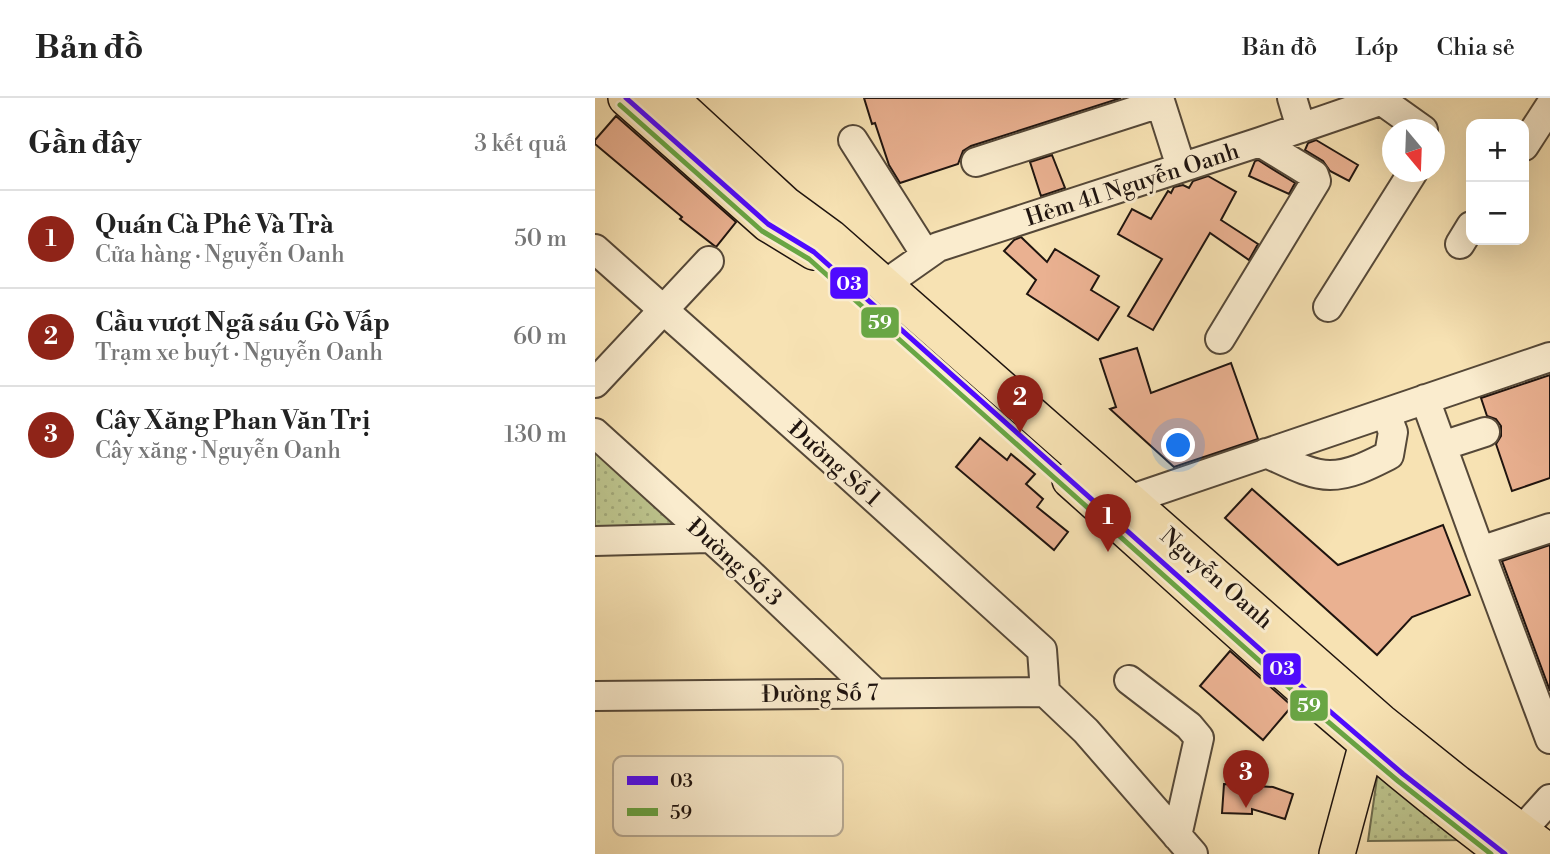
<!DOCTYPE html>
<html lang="vi">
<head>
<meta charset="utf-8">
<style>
  body { margin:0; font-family:"Libre Bodoni",serif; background:#f6f6f6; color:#222 }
  .controls { position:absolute; right:21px; top:21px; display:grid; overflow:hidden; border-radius:14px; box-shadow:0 7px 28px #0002 }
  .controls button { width:63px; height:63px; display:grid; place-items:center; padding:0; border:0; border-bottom:2px solid #e0e0e0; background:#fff; color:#222; font:35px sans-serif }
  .compass { position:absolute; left:787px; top:21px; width:63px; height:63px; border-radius:50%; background:#fff; box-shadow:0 7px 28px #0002; rotate:161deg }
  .you { position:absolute; left:584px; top:348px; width:24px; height:24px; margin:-18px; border:5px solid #fff; border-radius:50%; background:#1a73e8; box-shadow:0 0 0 10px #1a73e833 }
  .badge { display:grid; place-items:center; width:46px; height:46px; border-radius:50%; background:#8f2418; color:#fff; font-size:23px; font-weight:700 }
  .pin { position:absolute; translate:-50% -58px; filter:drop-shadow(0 2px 4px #0008) }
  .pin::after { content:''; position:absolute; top:37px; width:24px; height:21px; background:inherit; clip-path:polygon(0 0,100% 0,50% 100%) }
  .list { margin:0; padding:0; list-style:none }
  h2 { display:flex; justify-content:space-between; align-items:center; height:91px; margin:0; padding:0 28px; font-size:30px }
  h2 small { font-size:23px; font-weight:400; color:#767676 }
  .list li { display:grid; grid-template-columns:46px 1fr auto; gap:21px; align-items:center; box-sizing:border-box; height:98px; padding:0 28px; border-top:2px solid #e0e0e0 }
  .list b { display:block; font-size:26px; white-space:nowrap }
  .list p { margin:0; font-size:23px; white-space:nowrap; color:#767676 }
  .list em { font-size:23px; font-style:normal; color:#767676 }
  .map { position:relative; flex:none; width:955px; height:756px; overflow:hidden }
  header { display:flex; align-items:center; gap:42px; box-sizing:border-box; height:98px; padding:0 35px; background:#fff; border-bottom:2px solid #e0e0e0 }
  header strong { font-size:33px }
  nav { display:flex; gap:38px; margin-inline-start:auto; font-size:24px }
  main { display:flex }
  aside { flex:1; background:#fff }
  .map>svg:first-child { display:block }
  .park { fill:url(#park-dots); stroke:#6e6c4e; stroke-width:2 }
  .building { fill:#eab191; stroke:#1f140f; stroke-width:2 }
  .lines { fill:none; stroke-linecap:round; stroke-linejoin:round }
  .minor-casing { stroke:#554838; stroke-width:32 }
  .major-casing { stroke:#1f140f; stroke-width:38 }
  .minor { stroke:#faecce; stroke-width:28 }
  .major { stroke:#f7e2b3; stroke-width:35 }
  .bus-1-casing { stroke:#faecce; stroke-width:10 }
  .bus-2-casing { stroke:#faecce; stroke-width:10 }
  .bus-1 { stroke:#4f0aff; stroke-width:5 }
  .bus-2 { stroke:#69a644; stroke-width:5 }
  .labels { text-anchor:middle; stroke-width:6; stroke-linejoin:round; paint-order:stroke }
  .street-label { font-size:23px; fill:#1f140f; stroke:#faecce }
  .key { fill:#faecce; stroke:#b8ab95; stroke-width:2 }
  .key-label { font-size:19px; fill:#1f140f }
  .line-badge { stroke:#faecce; stroke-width:2.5 }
  .badge-label { font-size:19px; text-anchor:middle; font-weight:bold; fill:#fff }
</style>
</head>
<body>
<header>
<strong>Bản đồ</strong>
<nav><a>Bản đồ</a><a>Lớp</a><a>Chia sẻ</a></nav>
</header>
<main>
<aside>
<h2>Gần đây<small>3 kết quả</small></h2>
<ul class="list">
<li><span class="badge">1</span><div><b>Quán Cà Phê Và Trà</b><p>Cửa hàng · Nguyễn Oanh</p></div><em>50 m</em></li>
<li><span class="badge">2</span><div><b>Cầu vượt Ngã sáu Gò Vấp</b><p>Trạm xe buýt · Nguyễn Oanh</p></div><em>60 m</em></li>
<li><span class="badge">3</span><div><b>Cây Xăng Phan Văn Trị</b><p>Cây xăng · Nguyễn Oanh</p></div><em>130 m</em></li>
</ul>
</aside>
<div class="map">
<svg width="955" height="756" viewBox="0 0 955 756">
  <defs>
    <pattern id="park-dots" width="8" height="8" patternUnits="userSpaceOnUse" patternTransform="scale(1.75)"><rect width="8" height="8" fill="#bcc38c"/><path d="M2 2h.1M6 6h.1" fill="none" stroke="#a1a778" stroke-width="1.8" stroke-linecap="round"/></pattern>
  </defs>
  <rect width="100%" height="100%" fill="#f7e2b3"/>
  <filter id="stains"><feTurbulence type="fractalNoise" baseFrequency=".00286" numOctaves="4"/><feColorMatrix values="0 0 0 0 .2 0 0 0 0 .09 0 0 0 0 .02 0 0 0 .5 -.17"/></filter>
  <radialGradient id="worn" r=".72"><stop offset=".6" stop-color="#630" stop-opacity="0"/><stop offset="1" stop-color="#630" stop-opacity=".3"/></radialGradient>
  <path class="park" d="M0,335l114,105 -114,3z
    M783,673l88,69 -98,1z"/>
  <path class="building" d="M269,0h257l-150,48 -8,5 -5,13 -58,19 -11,-18 -14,-42 -3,1z
    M21,18l120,106 -20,25 -36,-28 2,-2 -87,-73v-4z
    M721,42l42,25 -9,16 -19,-10 -7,-10 -18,-11 3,-7z
    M457,57l13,33 -24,8 -11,-34z
    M663,62l37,23 -6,11 -40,-18 6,-15z
    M613,78l28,16 -15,28 37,24 -9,16 -39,-27 -57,97 -25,-14 34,-57 -44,-25 14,-25 19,10 17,-28 3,2 3,-6 9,-2 6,3 4,-7z
    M426,139l26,25 8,-13 44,27 -8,14 28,17 -21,33 -71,-46 9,-14 -32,-29 10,-11z
    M542,250l14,45 80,-30 27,76 -84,28 -64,-58 6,-2 -16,-48z
    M955,277v103l-38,13 -16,-47 5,-8v-10l-5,-7 -9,-3 -6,-18z
    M385,340l27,22 4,-6 24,20 -9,10 17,15 -6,8 31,25 -14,18 -98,-83z
    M657,391l86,76 105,-40 27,70 -58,22 -35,38 -152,-137z
    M955,447v146l-48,-130z
    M635,553l62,55 -29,34 -63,-54z
    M629,686l49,3 20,7 -8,25 -33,-10v5l-30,-1z"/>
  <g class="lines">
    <defs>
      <path id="minor" d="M564,0l22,69
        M697,0l9,30
        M786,2l42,30
        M258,42l73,115
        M929,48l26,-40
        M381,64l184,-59
        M865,146l11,-18
        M0,151l245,218 202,183 3,42
        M289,187l54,-38 322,-105 128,-44
        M733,209l85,-135
        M625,241l96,-158 -2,-6 -54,-33
        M0,285l114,-122
        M830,301l55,152
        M0,335l150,136 129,123
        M847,348l43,-14
        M671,355c19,8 43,22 64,22 21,0 41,-11 59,-20l4,-23 -7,-18
        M534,402l421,-143
        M955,430l-70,23 70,188
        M0,443l114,-3
        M534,582l60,46 10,12 -22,98
        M450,594l41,39 107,123
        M0,598l450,-4
        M913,748l42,-47"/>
      <path id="major" d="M31,0l142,126 46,28
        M75,0l115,106 45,33 551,485 76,61 93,70
        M475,382c143,127 282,260 435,374
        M742,756l30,-111"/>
    </defs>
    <use href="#minor" class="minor-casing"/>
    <use href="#major" class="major-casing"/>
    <use href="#minor" class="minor"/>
    <use href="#major" class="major"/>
    <defs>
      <path id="bus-1" d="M31,0l142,126 46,28 512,456 77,66 102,80"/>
      <path id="bus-2" d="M25,7l142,126 47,28 511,456 78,66 93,73"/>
    </defs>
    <use href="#bus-1" class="bus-1-casing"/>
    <use href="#bus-2" class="bus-2-casing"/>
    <use href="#bus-1" class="bus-1"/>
    <use href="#bus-2" class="bus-2"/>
  </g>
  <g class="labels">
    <g class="street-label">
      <text transform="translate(537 86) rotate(-18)" y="8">Hẻm 41 Nguyễn Oanh</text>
      <text transform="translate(240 365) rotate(42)" y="8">Đường Số 1</text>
      <text transform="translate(140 464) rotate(42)" y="8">Đường Số 3</text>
      <text transform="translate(622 480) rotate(41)" y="8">Nguyễn Oanh</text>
      <text transform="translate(225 595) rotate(-1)" y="8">Đường Số 7</text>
    </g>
  </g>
  <rect x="18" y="658" width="230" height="80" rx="10" class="key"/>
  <rect x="32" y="678" width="31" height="9" fill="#4f0aff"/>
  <rect x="32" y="710" width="31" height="8" fill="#69a644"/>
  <g class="key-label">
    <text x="75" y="689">03</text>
    <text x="75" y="721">59</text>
  </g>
  <g class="line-badge">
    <rect x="234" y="168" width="40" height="34" rx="7" fill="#4f0aff"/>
    <rect x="265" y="208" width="40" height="33" rx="7" fill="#69a644"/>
    <rect x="667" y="554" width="40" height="34" rx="7" fill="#4f0aff"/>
    <rect x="694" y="591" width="40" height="33" rx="7" fill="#69a644"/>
  </g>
  <g class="badge-label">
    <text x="254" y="192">03</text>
    <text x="285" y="231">59</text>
    <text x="687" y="577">03</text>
    <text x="714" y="614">59</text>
  </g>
  <rect width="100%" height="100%" filter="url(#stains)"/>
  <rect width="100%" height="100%" fill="url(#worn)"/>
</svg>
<div class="controls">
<button>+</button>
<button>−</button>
</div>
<svg class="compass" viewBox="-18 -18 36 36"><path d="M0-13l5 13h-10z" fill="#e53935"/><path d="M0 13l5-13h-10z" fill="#767676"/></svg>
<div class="you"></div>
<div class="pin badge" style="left:513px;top:454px">1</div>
<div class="pin badge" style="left:425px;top:335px">2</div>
<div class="pin badge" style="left:651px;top:710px">3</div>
</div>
</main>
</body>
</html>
